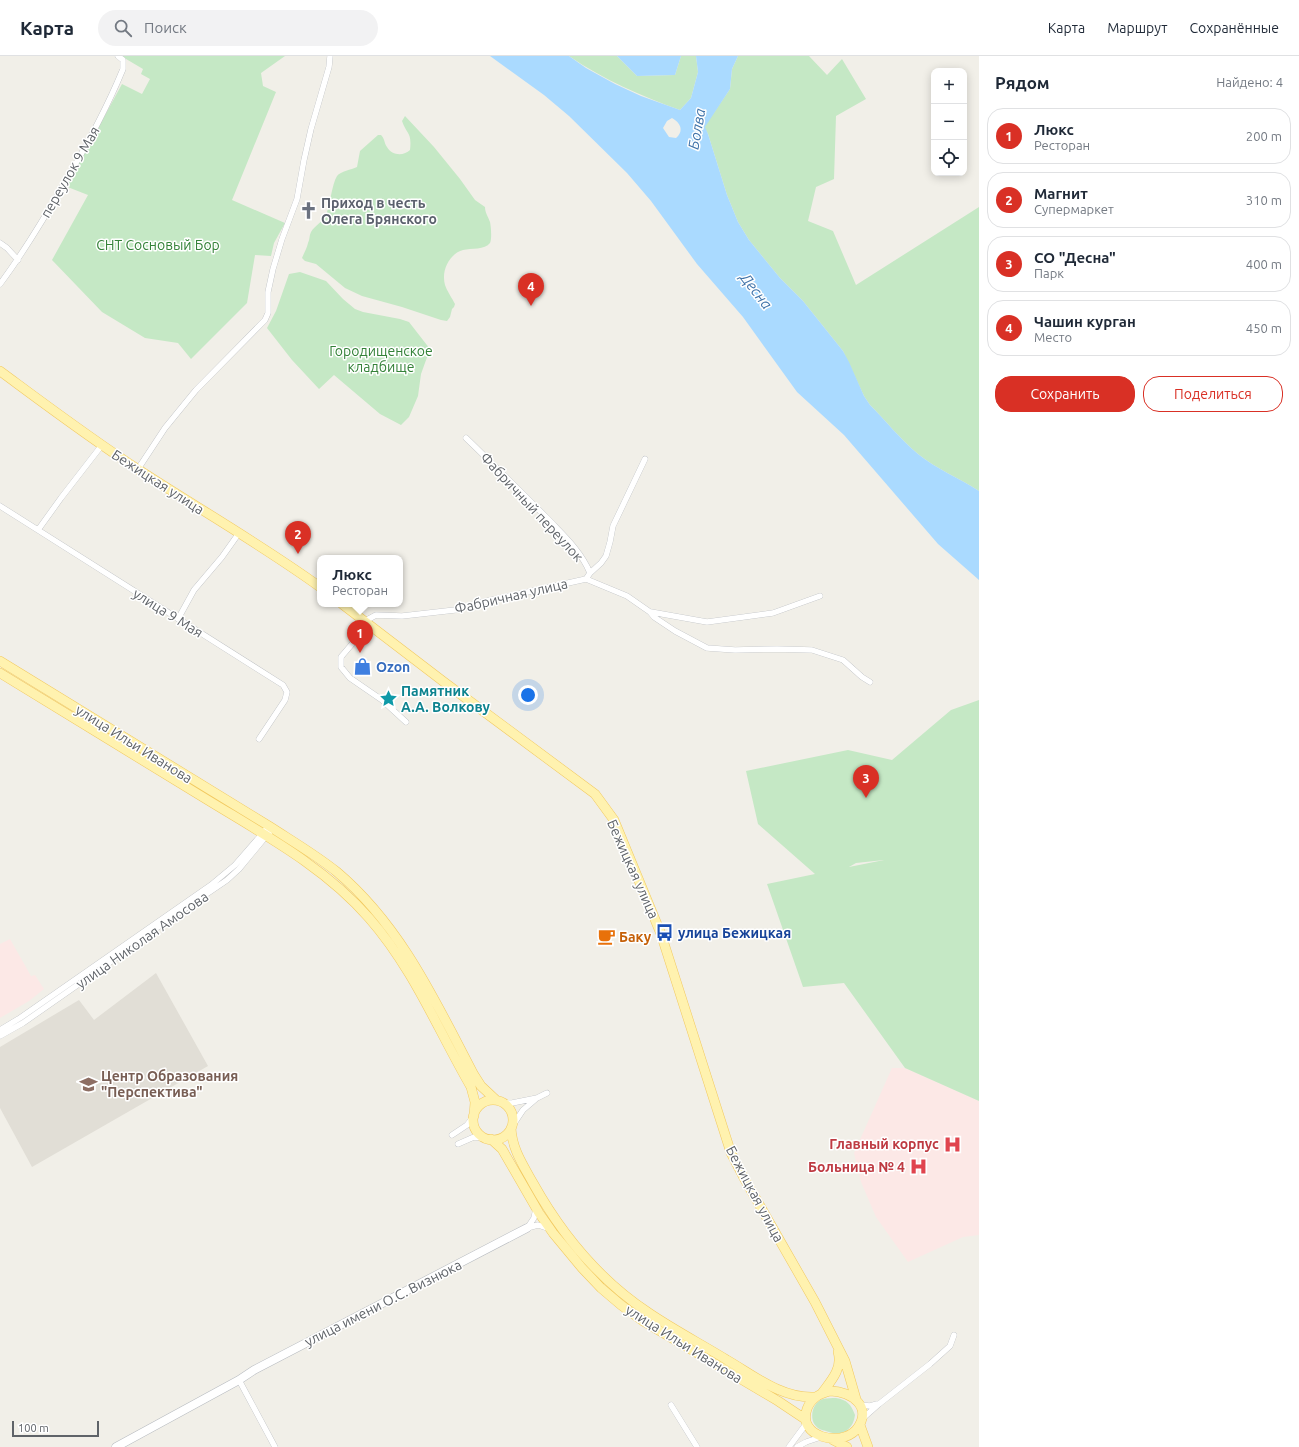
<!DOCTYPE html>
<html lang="ru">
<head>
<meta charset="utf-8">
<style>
  body { margin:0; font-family:Ubuntu,sans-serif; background:#f2f2f3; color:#1f2937 }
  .controls { position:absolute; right:12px; top:12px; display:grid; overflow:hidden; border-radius:8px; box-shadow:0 2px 10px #0003 }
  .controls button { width:36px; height:36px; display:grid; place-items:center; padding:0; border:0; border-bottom:1px solid #e0e1e3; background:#fff; color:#1f2937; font:20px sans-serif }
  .scale { position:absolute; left:12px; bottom:10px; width:87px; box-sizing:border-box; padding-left:4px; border:2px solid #5f6368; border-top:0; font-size:11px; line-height:14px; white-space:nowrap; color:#5f6368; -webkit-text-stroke:3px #fff; paint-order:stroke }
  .you { position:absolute; left:528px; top:639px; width:14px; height:14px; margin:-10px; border:3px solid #fff; border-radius:50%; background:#1a73e8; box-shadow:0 0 0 6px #1a73e833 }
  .badge { display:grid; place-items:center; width:26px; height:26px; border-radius:50%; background:#d93025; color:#fff; font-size:13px; font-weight:700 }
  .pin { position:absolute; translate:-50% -33px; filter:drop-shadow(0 1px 2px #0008) }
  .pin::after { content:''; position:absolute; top:21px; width:14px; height:12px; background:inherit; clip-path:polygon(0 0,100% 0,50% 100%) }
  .popup { position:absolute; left:317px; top:499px; width:86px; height:52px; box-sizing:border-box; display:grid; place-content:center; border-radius:8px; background:#fff; filter:drop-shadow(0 1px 3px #0005); font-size:13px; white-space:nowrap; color:#747a83 }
  .popup b { font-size:15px; color:#1f2937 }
  .popup::after { content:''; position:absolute; left:50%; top:100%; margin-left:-8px; border:8px solid transparent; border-top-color:#fff }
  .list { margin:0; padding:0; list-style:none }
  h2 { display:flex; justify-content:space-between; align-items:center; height:52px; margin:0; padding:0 16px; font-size:17px }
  h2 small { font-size:13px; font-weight:400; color:#747a83 }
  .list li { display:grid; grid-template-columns:26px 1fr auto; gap:12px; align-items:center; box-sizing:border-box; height:56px; margin:0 8px 8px; padding:0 8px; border:1px solid #e0e1e3; border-radius:16px }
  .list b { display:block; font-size:15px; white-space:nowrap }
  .list p { margin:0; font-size:13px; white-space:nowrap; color:#747a83 }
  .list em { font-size:13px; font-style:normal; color:#747a83 }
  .actions { display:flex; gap:8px; padding:12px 16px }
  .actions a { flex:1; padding:9px 0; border:1px solid #d93025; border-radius:16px; text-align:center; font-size:14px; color:#d93025 }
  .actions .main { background:#d93025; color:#fff }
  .icon { flex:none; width:22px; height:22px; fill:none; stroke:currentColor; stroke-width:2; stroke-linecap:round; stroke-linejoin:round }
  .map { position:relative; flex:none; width:979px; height:1391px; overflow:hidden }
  header { display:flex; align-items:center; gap:24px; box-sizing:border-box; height:56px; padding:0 20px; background:#fff; border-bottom:1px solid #e0e1e3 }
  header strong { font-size:19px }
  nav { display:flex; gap:22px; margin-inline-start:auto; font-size:14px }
  .search { width:280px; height:36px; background:#f2f2f3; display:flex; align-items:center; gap:10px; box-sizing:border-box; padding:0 14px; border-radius:22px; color:#747a83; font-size:15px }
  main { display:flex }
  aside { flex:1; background:#fff }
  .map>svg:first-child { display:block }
  .education { fill:#e1ded6 }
  .medical { fill:#fce8e6 }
  .green { fill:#c5e8c5; fill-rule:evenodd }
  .water { fill:#aadaff; fill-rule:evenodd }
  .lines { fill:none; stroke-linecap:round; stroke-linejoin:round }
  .street-casing { stroke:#b5b8bc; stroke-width:6 }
  .secondary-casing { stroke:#b6babf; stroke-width:9 }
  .primary-casing { stroke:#f2c960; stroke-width:10 }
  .street { stroke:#fff; stroke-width:5.5 }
  .secondary { stroke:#fff; stroke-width:8 }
  .primary { stroke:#fff2af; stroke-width:9 }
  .labels { text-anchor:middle; stroke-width:3; stroke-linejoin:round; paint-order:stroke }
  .street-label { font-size:14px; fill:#5f6368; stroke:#fff }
  .worship-label { font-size:14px; font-weight:bold; fill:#5b616d; stroke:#fff; text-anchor:start }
  .park-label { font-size:14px; fill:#348238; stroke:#fff }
  .shop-label { font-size:14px; font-weight:bold; fill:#366cbe; stroke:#fff; text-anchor:start }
  .culture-label { font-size:14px; font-weight:bold; fill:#0d838f; stroke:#fff; text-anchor:start }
  .transit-label { font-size:14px; font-weight:bold; fill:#164399; stroke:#fff; text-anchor:start }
  .food-label { font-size:14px; font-weight:bold; fill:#c56008; stroke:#fff; text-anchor:start }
  .education-label { font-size:14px; font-weight:bold; fill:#785e54; stroke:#fff; text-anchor:start }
  .health-label { font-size:14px; font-weight:bold; fill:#be3a42; stroke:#fff; text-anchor:end }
  .water-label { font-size:15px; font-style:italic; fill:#4174aa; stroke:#fff }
</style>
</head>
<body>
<header>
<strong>Карта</strong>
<div class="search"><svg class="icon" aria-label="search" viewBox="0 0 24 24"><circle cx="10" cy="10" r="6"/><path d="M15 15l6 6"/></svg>Поиск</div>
<nav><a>Карта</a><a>Маршрут</a><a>Сохранённые</a></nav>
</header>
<main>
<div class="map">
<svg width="979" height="1391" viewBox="0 0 979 1391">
  <rect width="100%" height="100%" fill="#f1efe8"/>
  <path class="education" d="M156,917l52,93 -176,101 -32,-59v-61l79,-47 15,20z"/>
  <path class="medical" d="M10,883l21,37 4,-1 9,14 -15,12 -29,17v-74z
    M892,1012h13l74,33v134l-16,2 -55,25 -32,-45 -15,-35 -7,-29z"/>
  <path class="green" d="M121,0h164l-24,17 2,13 13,6 -44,108 53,23 -11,20 -3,13 -16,-1 -8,48 -56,56 -13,-16 -33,-5 -43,-26 -50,-52 36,-65 -23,-9 14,-23 43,-79 20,10 8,-15 -9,-5 2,-5z
    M569,0h48l20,20 38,-1 6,-19h15l2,16 -7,26 -11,12c-39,-14 -76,-30 -111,-54z
    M738,0h71l18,19 15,-16 24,40 -30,17 -2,63 -18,8 -8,34 25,10 23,54 123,-78v284c-20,-13 -43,-22 -61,-37 -18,-15 -32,-33 -48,-49l-6,-9 -21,-45 -40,-50 -23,-23 -31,-38 -11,-18 -11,-27 -19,-61 -4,-7 26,-38 2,-20z
    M405,60l29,31 26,32 15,21 10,7c0,6 3,9 5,15 1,4 2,17 0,21 -5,7 -19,5 -27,7 -14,4 -22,21 -18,35 2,6 7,13 10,19l-1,3 -2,2 -2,8 -3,4 -6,-1 -39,-13 -40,-11 -17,-8 -29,-24 -11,-3 -3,-3c2,-5 5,-10 6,-15 2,-4 1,-7 3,-11 4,-7 12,-10 15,-17 4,-10 6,-31 11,-39 4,-5 14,-6 20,-9l3,-16 18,-16h3c4,4 3,8 6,12 5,9 17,9 23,3 2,-18 -3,-15 -8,-29z
    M300,216l26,9 17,18 12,10 8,3 37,7 9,3 21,27 -9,25 -3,22 -9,21 -8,8 -21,-11 -46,-39 -15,14 -27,-29 -25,-32 9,-17 13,-37z
    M979,644v401l-74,-33 -61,-85 -41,4 -36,-103 48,-10 -57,-50 -12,-53 102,-21 44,10 59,-50zM884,804l-35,7 7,-4z
    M836,1342c11,2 15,6 19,17 -2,16 -14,22 -29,16 -4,-1 -8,-2 -11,-6 -6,-8 -2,-23 8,-26 4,-1 9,-1 13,-1z"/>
  <path class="water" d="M490,0h79l17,12 29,16 26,12 39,14 11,-12 7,-26 -2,-16h42l-6,13 -2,20 -25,38 3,7 19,61 11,27 11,18 31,38 23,23 40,50 6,11 15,34 6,9c16,16 30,34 48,49 18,15 41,24 61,37v89l-41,-36 -94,-109 -47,-43 -54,-75 -46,-53 -46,-63 -24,-28 -58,-57 -25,-21zM672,62c9,5 12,13 4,20l-7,-1 -6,-9 4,-7z
    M617,0h64l-6,19 -38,1z"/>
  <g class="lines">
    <defs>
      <path id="street" d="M0,187l7,5 11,12
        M0,228c24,-32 45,-67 65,-102 22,-37 42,-74 58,-113v-9l-5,-4
        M466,382c27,26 54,53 81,80 16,17 34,33 43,55l-4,6
        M138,413l27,-41 31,-38 69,-70 3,-7v-21l5,-23 9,-30 15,-40 7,-39 7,-31 18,-62 1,-11
        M0,450l283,179 4,7 -2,8 -26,39
        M38,474l23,-32 41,-53
        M590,517l11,-10 5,-7 4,-14 3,-16 32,-67
        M651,556l56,10 66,-9 47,-17
        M178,563l16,-29 28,-33 17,-24
        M365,565l11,-6 26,1 53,-6 23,-7 108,-24 41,17 23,16 4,5 21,14 32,17 28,2 42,-1 35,1 31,10 19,17 8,5
        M369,568l-28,33v10l9,11 32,22 24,22
        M0,974l20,-12 191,-133 24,-20 34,-39
        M0,980l23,-13 83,-58 49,-36 72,-49 12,-11 33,-40
        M537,1042l10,-5
        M504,1047h8l25,-5 -14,12 -12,18
        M452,1079l15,-10 7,-9
        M458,1088l16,-7 17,2
        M528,1171l6,-9 2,-10
        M527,1172l11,-3 12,4
        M239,1324l36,67
        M671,1349l26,42
        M860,1349l10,1 7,-2
        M862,1363l17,-15 51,-40 20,-18 4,-11
        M789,1391l17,-23
        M797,1391l9,-5 15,-5"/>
      <path id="secondary" d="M116,1391l123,-67 15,-10 273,-142"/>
      <path id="primary" d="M0,315c46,34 91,68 139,99 60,39 123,75 181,117
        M342,548l102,78 151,112 19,26 47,114 70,219 13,25 71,124 30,59 11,38
        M0,605l269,165c23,15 47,29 68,46 65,55 99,131 137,203l7,11 15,14
        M0,617c69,42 137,84 206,126 57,35 119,68 163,119 44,50 69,112 102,169l4,15 -1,14
        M473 1064a20 20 0 1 1 40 0a20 20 0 1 1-40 0Z
        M511,1072c1,21 12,37 22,55 29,52 66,97 116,130 25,17 52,31 78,47 26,15 55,39 88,37
        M491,1083l11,10 37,64 14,20 29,35 19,20 20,17 22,16 135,80 27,18
        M830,1335c22,0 44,17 26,39 -16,17 -59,7 -49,-21 4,-11 12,-15 23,-18z
        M822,1337c9,-12 21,-25 16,-41
        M860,1369l8,22
        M833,1384l14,7"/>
    </defs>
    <use href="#street" class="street-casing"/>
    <use href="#secondary" class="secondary-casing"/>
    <use href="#primary" class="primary-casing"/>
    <use href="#street" class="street"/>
    <use href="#secondary" class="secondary"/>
    <use href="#primary" class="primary"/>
  </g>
  <defs>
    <symbol id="church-bare" viewBox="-9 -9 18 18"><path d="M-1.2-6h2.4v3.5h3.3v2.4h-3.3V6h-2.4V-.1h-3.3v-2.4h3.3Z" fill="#6b7280" stroke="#fff" stroke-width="2.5" paint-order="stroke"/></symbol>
    <symbol id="shop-bare" viewBox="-9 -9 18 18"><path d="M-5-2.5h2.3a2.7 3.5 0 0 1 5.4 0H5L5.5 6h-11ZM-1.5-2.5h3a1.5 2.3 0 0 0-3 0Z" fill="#3f7fe0" stroke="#fff" stroke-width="2.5" paint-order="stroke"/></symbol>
    <symbol id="sight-bare" viewBox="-9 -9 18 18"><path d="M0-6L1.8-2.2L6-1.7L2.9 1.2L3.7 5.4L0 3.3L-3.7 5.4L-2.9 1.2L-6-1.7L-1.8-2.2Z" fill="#0f9aa8" stroke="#fff" stroke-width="2.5" paint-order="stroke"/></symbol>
    <symbol id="bus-bare" viewBox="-9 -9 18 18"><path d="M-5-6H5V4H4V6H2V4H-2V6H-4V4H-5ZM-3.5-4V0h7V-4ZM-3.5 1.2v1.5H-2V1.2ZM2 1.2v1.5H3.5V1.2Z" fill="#1a4fb4" stroke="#fff" stroke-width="2.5" paint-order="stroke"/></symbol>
    <symbol id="cafe-bare" viewBox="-9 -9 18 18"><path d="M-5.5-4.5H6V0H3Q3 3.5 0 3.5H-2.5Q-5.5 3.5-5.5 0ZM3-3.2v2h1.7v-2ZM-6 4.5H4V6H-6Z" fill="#e8710a" stroke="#fff" stroke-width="2.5" paint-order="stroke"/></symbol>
    <symbol id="school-bare" viewBox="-9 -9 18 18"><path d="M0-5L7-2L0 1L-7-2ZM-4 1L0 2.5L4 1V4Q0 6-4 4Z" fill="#8d6e63" stroke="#fff" stroke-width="2.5" paint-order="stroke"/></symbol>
    <symbol id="hospital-bare" viewBox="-9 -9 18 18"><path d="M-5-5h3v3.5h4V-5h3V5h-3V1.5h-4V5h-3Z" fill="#e0444e" stroke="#fff" stroke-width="2.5" paint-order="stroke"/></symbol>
  </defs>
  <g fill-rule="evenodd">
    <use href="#church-bare" x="296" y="142" width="25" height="25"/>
    <use href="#shop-bare" x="350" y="598" width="25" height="25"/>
    <use href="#sight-bare" x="376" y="630" width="25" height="25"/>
    <use href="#bus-bare" x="652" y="864" width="25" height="25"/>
    <use href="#cafe-bare" x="594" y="868" width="25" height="25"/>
    <use href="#school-bare" x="76" y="1016" width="25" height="25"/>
    <use href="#hospital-bare" x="940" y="1076" width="25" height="25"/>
    <use href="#hospital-bare" x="906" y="1098" width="25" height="25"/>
  </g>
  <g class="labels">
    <g class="street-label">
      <text transform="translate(70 116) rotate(-60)" y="5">переулок 9 Мая</text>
      <text transform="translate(158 426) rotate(33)" y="5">Бежицкая улица</text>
      <text transform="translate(532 451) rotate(47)" y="5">Фабричный переулок</text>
      <text transform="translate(511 540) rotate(-13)" y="5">Фабричная улица</text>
      <text transform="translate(168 557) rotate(32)" y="5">улица 9 Мая</text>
      <text transform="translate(134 688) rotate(32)" y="5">улица Ильи Иванова</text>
      <text transform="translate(633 813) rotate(66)" y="5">Бежицкая улица</text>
      <text transform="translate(142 884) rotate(-35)" y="5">улица Николая Амосова</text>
      <text transform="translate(755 1138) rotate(62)" y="5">Бежицкая улица</text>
      <text transform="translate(383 1247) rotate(-27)" y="5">улица имени О.С. Визнюка</text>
      <text transform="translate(684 1288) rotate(32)" y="5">улица Ильи Иванова</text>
    </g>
    <g class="worship-label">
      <text x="321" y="152">Приход в честь<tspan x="321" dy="16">Олега Брянского</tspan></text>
    </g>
    <g class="park-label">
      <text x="158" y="194">СНТ Сосновый Бор</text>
      <text x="381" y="300">Городищенское<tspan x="381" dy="16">кладбище</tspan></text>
    </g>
    <g class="shop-label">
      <text x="376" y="616">Ozon</text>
    </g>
    <g class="culture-label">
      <text x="401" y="640">Памятник<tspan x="401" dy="16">А.А. Волкову</tspan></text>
    </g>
    <g class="transit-label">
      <text x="678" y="882">улица Бежицкая</text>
    </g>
    <g class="food-label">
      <text x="619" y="886">Баку</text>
    </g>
    <g class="education-label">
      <text x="101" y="1025">Центр Образования<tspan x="101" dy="16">"Перспектива"</tspan></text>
    </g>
    <g class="health-label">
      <text x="939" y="1093">Главный корпус</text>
      <text x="905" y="1116">Больница № 4</text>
    </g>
    <g class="water-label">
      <text transform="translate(697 73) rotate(-80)" y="5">Болва</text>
      <text transform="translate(756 235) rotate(52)" y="5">Десна</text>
    </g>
  </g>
</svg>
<div class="controls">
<button>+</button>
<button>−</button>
<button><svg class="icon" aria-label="locate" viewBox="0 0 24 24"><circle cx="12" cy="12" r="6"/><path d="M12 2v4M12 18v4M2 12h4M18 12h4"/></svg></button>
</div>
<div class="scale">100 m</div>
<div class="you"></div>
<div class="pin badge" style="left:360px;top:597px">1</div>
<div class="popup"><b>Люкс</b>Ресторан</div>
<div class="pin badge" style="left:298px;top:498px">2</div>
<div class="pin badge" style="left:866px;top:742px">3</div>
<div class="pin badge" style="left:531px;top:250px">4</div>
</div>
<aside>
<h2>Рядом<small>Найдено: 4</small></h2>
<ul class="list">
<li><span class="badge">1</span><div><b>Люкс</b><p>Ресторан</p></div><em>200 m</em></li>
<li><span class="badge">2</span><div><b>Магнит</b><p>Супермаркет</p></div><em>310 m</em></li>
<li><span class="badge">3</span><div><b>СО &quot;Десна&quot;</b><p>Парк</p></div><em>400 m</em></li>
<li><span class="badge">4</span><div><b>Чашин курган</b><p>Место</p></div><em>450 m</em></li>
</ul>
<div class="actions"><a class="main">Сохранить</a><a>Поделиться</a></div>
</aside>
</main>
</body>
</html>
